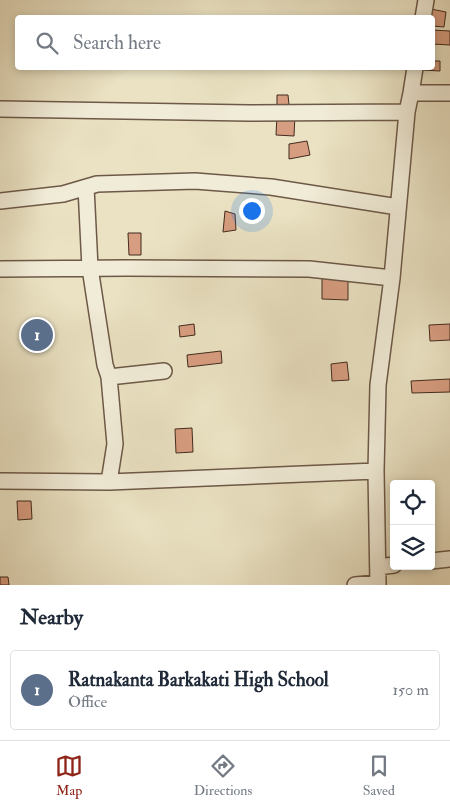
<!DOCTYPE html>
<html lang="en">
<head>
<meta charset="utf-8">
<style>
  body { margin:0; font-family:"IM FELL Double Pica",serif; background:#f6f6f7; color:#1f2937 }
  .controls { position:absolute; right:15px; bottom:15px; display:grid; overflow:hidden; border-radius:5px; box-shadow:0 2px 8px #0003 }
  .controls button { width:45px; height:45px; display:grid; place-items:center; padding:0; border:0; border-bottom:1px solid #e0e1e3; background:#fff; color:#1f2937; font:25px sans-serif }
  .you { position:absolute; left:251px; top:210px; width:18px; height:18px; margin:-12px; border:4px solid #fff; border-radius:50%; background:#1a73e8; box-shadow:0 0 0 8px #1a73e833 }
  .badge { display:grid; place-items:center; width:32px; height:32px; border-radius:50%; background:#8f2418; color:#fff; font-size:16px; font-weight:700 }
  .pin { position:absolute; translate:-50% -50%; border:2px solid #fff; box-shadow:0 1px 5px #0006 }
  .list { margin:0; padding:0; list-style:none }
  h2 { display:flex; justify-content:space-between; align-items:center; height:65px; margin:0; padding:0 20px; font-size:21px }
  h2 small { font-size:16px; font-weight:400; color:#747a83 }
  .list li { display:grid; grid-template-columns:32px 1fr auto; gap:15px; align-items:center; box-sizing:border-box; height:80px; margin:0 10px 10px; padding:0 10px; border:1px solid #e0e1e3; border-radius:5px }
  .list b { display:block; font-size:19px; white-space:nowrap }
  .list p { margin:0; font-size:16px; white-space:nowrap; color:#747a83 }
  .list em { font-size:16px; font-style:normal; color:#747a83 }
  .icon { flex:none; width:28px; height:28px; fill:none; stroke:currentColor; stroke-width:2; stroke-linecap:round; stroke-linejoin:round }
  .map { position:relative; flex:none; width:450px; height:585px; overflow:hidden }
  .search { position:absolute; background:#fff; box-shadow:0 2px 8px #0003; left:15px; right:15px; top:15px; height:55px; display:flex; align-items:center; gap:12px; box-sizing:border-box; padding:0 18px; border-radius:5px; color:#747a83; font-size:19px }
  .sheet { height:155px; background:#fff }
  nav { display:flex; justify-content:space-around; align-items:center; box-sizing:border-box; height:70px; border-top:1px solid #e0e1e3; background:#fff; font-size:14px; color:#747a83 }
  nav a { display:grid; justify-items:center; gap:2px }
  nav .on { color:#8f2418 }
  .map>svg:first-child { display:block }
  .building { fill:#d79d80; stroke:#432b1e }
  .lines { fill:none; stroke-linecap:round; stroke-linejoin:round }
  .minor-casing { stroke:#6d5947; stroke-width:18 }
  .minor { stroke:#f1ecd8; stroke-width:15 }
</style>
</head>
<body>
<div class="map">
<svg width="450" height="585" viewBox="0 0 450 585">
  <rect width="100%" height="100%" fill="#eae2c3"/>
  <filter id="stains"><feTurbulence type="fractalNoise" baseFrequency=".004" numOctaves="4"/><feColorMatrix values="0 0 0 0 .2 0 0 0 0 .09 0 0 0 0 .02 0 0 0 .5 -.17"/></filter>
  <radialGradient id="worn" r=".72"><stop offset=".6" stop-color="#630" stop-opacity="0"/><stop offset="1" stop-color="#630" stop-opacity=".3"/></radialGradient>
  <path class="building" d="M431,9l15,3 -2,15 -12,-1v-8h-2z
    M432,30l18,1v14l-18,-1z
    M432,61h8v10l-17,-1v-2h9z
    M277,95h11l1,10h-12z
    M277,115h18l-1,21 -18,-1z
    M307,141l3,14 -21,4v-15z
    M225,211l10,3 1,16 -13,2z
    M128,233h13v22h-12z
    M322,278h26v22l-26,-1z
    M194,324l1,11 -15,2 -1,-11z
    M450,324v16l-20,1 -1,-16z
    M221,351l1,12 -34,4 -1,-12z
    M347,362l2,18 -17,1 -1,-17z
    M450,379v13l-38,1 -1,-12z
    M192,428l1,24 -17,1 -1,-24z
    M17,501h14l1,18 -14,1z
    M0,577h8l1,8h-9z"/>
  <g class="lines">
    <defs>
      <path id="minor" d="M423,18l3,-18
        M411,93h39
        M0,109l249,4 158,-1
        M86,187l4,81 15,97 4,12 6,67 -6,38
        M0,201l63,-7 34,-10 98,-3 76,6 127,20
        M0,269l127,-1 182,1 83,9
        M109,377l55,-6
        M0,481l109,1 267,-11
        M431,561l19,-2
        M378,567l16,-2
        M355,585l23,-2
        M378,585l-2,-114 2,-86 14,-107 15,-166 4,-19 4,-25"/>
    </defs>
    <use href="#minor" class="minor-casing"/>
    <use href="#minor" class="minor"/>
  </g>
  <rect width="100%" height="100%" filter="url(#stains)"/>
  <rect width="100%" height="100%" fill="url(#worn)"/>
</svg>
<div class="controls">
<button><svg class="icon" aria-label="locate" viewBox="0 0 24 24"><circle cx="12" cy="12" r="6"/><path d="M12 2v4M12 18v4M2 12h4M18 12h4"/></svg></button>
<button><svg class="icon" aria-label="layers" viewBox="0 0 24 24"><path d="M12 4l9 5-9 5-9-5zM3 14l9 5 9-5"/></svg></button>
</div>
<div class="you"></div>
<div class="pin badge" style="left:37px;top:335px;background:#5c6f8a">1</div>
<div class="search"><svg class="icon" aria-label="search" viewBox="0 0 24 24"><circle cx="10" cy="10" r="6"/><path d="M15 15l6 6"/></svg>Search here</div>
</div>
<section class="sheet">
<h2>Nearby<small></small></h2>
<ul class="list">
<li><span class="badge" style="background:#5c6f8a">1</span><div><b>Ratnakanta Barkakati High School</b><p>Office</p></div><em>150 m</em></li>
</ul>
</section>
<nav>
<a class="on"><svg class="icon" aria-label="map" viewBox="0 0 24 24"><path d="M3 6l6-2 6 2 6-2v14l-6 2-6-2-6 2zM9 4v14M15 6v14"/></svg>Map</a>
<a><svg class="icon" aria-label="directions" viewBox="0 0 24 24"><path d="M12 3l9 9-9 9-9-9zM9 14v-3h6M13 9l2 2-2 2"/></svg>Directions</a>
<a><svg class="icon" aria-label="saved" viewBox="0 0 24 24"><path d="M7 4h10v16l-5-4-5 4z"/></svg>Saved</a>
</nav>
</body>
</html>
